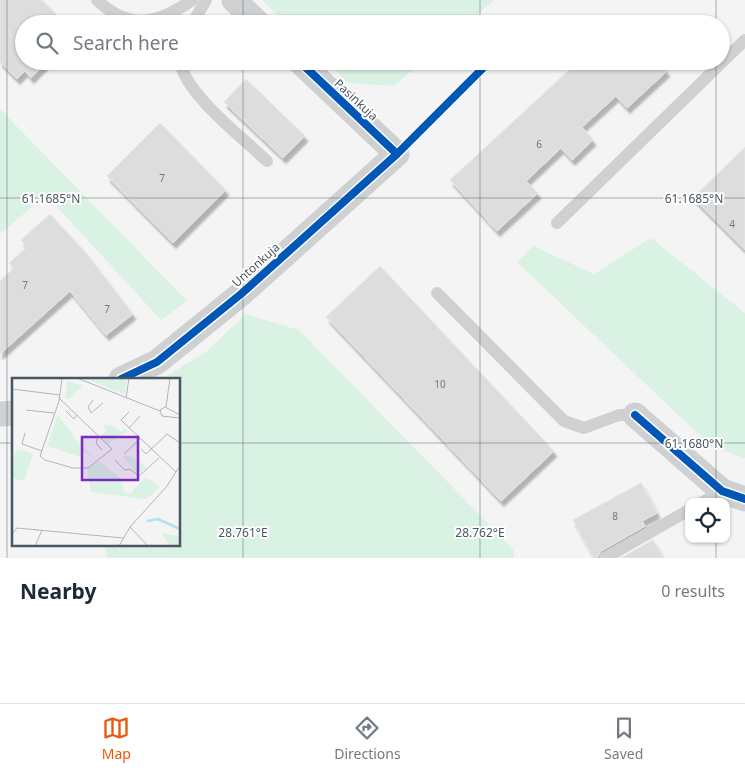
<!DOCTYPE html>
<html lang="en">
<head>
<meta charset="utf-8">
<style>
  body { margin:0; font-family:"Noto Sans",sans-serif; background:#f2f2f3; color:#1f2937 }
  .controls { position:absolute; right:15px; bottom:15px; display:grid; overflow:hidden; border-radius:10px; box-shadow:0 1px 4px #0004 }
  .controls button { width:45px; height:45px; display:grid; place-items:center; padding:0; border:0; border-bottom:1px solid #e0e1e3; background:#fff; color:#1f2937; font:25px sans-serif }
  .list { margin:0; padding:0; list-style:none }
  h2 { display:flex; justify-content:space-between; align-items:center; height:65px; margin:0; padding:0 20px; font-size:21px }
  h2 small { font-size:16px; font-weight:400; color:#747a83 }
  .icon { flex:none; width:28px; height:28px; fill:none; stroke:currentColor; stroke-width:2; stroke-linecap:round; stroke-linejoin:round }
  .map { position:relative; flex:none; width:745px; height:558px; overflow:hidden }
  .search { position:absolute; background:#fff; box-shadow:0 1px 4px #0004; left:15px; right:15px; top:15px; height:55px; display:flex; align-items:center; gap:12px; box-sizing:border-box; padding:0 18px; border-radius:28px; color:#747a83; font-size:19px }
  .sheet { height:145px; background:#fff }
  nav { display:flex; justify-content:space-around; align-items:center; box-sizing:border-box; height:70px; border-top:1px solid #e0e1e3; background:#fff; font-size:14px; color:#747a83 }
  nav a { display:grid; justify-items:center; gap:2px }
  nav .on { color:#ea580c }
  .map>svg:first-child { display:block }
  .green { fill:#d9f2e3 }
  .building { fill:#ddddde; stroke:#e5e6e7; filter:url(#shadow) }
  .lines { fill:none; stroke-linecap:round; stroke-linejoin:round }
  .service { stroke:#ced0d2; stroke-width:12 }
  .minor { stroke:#ced0d2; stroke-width:25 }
  .cycleway-casing { stroke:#fff; stroke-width:11 }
  .cycleway { stroke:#0057b8; stroke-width:8 }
  .ticks { fill:none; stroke:#4a5661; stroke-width:1; stroke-opacity:0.45 }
  .labels { text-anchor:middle; stroke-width:4; stroke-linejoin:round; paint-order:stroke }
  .number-label { font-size:10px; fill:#707881 }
  .street-label { font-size:12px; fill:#4a5661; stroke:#fff }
  .inset-river { fill:none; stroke:#aee2f0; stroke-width:2.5 }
  .inset-road { fill:none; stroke:#b0b5b9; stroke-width:1 }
  .view { fill:#7b2cbf; fill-opacity:0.15; stroke:#7b2cbf; stroke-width:2.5 }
  .inset-edge { fill:none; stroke:#4a5661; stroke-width:2.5 }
  .ticks-label { font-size:12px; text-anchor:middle; fill:#4a5661; stroke:#fff; stroke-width:4; stroke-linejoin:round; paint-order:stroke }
</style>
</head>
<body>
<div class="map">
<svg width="745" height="558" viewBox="0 0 745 558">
  <defs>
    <filter id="shadow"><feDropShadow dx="3" dy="5.5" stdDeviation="1" flood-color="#0004"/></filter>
  </defs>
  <rect width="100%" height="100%" fill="#f4f4f4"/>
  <path class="green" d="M262,0h232l-28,24h-179z
    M326,61h97l-29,25 -46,-3z
    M0,109l187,192 -26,19 -115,-125 -46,39z
    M651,238l94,75v145l-33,-11 -195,-185 16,-16 61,28z
    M246,314l53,16 214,219 1,9h-407l-2,-14h74v-165h-18l45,-27z"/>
  <path class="building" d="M0,0h42l24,24h-42v37h24l-17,17 -6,-7 -8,8 -17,-17z
    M579,61h79l9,10 -40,37 -11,-12 -34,31 11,13 -21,20 -11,-12 -35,33 12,12 -41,38 -47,-51z
    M246,79l59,57 -22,22 -59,-56z
    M160,123l66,67 -53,53 -66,-67z
    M745,147v103l-52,-52z
    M50,214l36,39 47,61 -27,21 -36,-44 -70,63v-73l14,-13 -5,-5 18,-16 -6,-7z
    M380,266l174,185 -53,50 -175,-184z
    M641,483l16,30 -15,8 3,5 -44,25 -4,7h-3l-21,-38z
    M653,540l10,18h-42z"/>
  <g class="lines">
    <path class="service" d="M97,0c32,31 61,24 95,0
      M192,24l14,-24
      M180,61c5,33 63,77 87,100
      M557,223l188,-183
      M437,293l127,128 20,7 35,-13h16
      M703,502l19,-11
      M605,558l84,-48"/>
    <path class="minor" d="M234,0l25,24
      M121,379l36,-17 84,-68 156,-140 -98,-93
      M0,414l14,-1
      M635,415l87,76 23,8"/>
    <defs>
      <path id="cycleway" d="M299,61l98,93
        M121,379l36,-17 84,-68 156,-140 93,-93
        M635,415l87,76 23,8"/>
    </defs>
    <use href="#cycleway" class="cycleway-casing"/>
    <use href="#cycleway" class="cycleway"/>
  </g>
  <path class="ticks" d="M7,0v558M243,0v24M480,0v24M716,0v24M243,61v497M480,61v497M716,61v441M0,198h745M0,443h14M179,443h566M716,539v19"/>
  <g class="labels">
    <g class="number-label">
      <text x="539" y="148">6</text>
      <text x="162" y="182">7</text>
      <text x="732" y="228">4</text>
      <text x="25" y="289">7</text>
      <text x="107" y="313">7</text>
      <text x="440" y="388">10</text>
      <text x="615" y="520">8</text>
    </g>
    <g class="street-label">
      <text transform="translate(356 100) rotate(43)" y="4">Pasinkuja</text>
      <text transform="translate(256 265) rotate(-42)" y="4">Untonkuja</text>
    </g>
  </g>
  <g transform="translate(12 378)">
    <rect width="168" height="168" fill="#f4f4f4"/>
    <path d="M73,0h42l-2,15 -2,1zM55,3l16,5 -14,13 -4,-1zM46,37l19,26 19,19 -11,-8 -5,5 -33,-11zM91,46l10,2 8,6 4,-4 2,3 -19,13 -8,-8 6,-5zM5,71l16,5 -9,27 -12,-3v-16zM110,78h9l15,11 -6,6 -4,-1zM88,83l21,18 3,13 7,1 12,-14 5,-1 12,9 -14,12 -55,-7 -4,-23zM149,155l18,3v9h-9z" fill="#d9f2e3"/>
    <path class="inset-river" d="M135,143l11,-2 22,10"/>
    <path class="inset-road" d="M65,0l83,33M0,11l48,6M47,20l53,51 -24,19h-15l-28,-8 -5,-4 19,-55 3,-23M114,20l3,-20M81,22l-5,7 3,6 12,-10M154,29l4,-29M14,32l28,3M54,33l8,8 3,-4M117,34l-8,8 55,52M168,37l-15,-8 -5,3 2,6 18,2M117,50l11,-12M13,55l-3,11 20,7M86,58l-2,7 6,7M129,71l5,5 21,-20 13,9M112,76l16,-15M103,82l10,10 5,-1 9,7 20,-18M118,149l18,19M0,156l5,-6 106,10M23,168l7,-16M107,168l11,-19 37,-41 13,-20"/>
    <path class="view" d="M70,59h56v43h-56z"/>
    <rect width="168" height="168" class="inset-edge"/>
  </g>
  <g class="ticks-label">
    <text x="51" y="203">61.1685°N</text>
    <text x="694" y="203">61.1685°N</text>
    <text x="694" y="448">61.1680°N</text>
    <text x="243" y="537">28.761°E</text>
    <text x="480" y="537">28.762°E</text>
  </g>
</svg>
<div class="controls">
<button><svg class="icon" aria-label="locate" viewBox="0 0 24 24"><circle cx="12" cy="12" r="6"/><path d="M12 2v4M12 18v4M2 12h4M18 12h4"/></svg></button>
</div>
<div class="search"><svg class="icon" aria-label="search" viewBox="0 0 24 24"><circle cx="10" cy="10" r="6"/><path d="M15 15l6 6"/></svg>Search here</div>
</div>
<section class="sheet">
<h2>Nearby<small>0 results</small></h2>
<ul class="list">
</ul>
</section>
<nav>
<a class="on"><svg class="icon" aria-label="map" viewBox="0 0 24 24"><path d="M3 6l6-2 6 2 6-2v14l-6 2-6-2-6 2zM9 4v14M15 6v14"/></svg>Map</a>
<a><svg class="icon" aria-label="directions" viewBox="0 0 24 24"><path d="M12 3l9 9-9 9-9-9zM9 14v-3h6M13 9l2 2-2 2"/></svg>Directions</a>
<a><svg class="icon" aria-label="saved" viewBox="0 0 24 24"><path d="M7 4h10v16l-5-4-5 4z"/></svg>Saved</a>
</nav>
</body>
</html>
